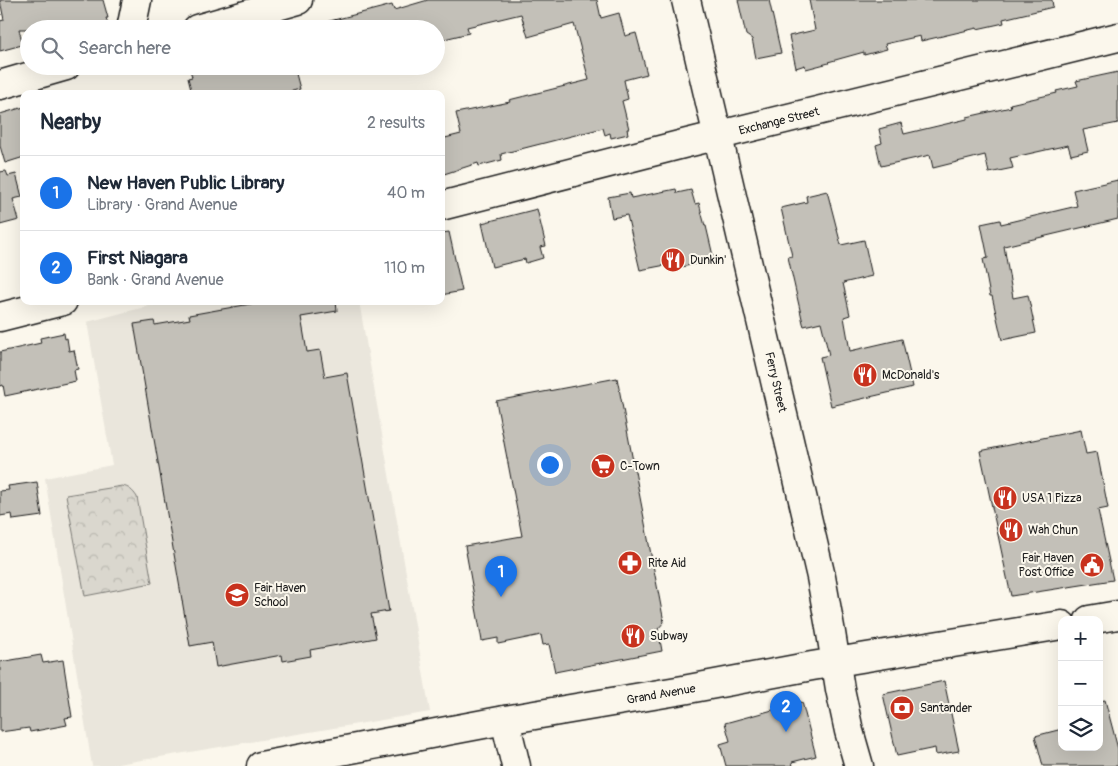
<!DOCTYPE html>
<html lang="en">
<head>
<meta charset="utf-8">
<style>
  body { margin:0; font-family:Pangolin,sans-serif; background:#f6f6f7; color:#1f2937 }
  .controls { position:absolute; right:15px; bottom:15px; display:grid; overflow:hidden; border-radius:10px; box-shadow:0 5px 20px #0002 }
  .controls button { width:45px; height:45px; display:grid; place-items:center; padding:0; border:0; border-bottom:1px solid #e0e1e3; background:#fff; color:#1f2937; font:25px sans-serif }
  .you { position:absolute; left:549px; top:464px; width:18px; height:18px; margin:-12px; border:4px solid #fff; border-radius:50%; background:#1a73e8; box-shadow:0 0 0 8px #1a73e833 }
  .badge { display:grid; place-items:center; width:32px; height:32px; border-radius:50%; background:#1a73e8; color:#fff; font-size:16px; font-weight:700 }
  .pin { position:absolute; translate:-50% -41px; filter:drop-shadow(0 1px 2px #0008) }
  .pin::after { content:''; position:absolute; top:26px; width:18px; height:15px; background:inherit; clip-path:polygon(0 0,100% 0,50% 100%) }
  .list { margin:0; padding:0; list-style:none }
  h2 { display:flex; justify-content:space-between; align-items:center; height:65px; margin:0; padding:0 20px; font-size:21px }
  h2 small { font-size:16px; font-weight:400; color:#747a83 }
  .list li { display:grid; grid-template-columns:32px 1fr auto; gap:15px; align-items:center; box-sizing:border-box; height:75px; padding:0 20px; border-top:1px solid #e0e1e3 }
  .list b { display:block; font-size:19px; white-space:nowrap }
  .list p { margin:0; font-size:16px; white-space:nowrap; color:#747a83 }
  .list em { font-size:16px; font-style:normal; color:#747a83 }
  .icon { flex:none; width:28px; height:28px; fill:none; stroke:currentColor; stroke-width:2; stroke-linecap:round; stroke-linejoin:round }
  .map { position:relative; flex:none; width:1118px; height:766px; overflow:hidden }
  .search { position:absolute; background:#fff; box-shadow:0 5px 20px #0002; left:20px; top:20px; width:425px; height:55px; display:flex; align-items:center; gap:12px; box-sizing:border-box; padding:0 18px; border-radius:28px; color:#747a83; font-size:19px }
  .panel { position:absolute; background:#fff; box-shadow:0 5px 20px #0002; left:20px; top:90px; width:425px; height:215px; border-radius:10px }
  .map>svg:first-child { display:block }
  .built { fill:#eae6dc }
  .park { fill:url(#park-crowns); stroke:#7b7a75 }
  .building { fill:#c3c0b8; stroke:#1c1c1c }
  .lines { fill:none; stroke-linecap:round; stroke-linejoin:round }
  .minor-casing { stroke:#1c1c1c; stroke-width:31 }
  .major-casing { stroke:#1c1c1c; stroke-width:31 }
  .minor { stroke:#fbf7ec; stroke-width:28 }
  .major { stroke:#fbf7ec; stroke-width:28 }
  .labels { text-anchor:middle; stroke-width:4; stroke-linejoin:round; paint-order:stroke }
  .street-label { font-size:12px; fill:#1c1c1c; stroke:#fbf7ec }
  .poi-label { font-size:12px; fill:#1c1c1c; stroke:#fbf7ec; text-anchor:start }
</style>
</head>
<body>
<div class="map">
<svg width="1118" height="766" viewBox="0 0 1118 766">
  <defs>
    <pattern id="park-crowns" width="20" height="18" patternUnits="userSpaceOnUse" patternTransform="scale(1.25)"><rect width="20" height="18" fill="#dad7ce"/><path d="M2 6a3 3 0 1 1 6 0M12 15a3 3 0 1 1 6 0" fill="none" stroke="#bab8b0"/></pattern>
  </defs>
  <rect width="100%" height="100%" fill="#fbf7ec"/>
  <filter id="ink" filterUnits="userSpaceOnUse"><feTurbulence type="fractalNoise" baseFrequency=".02" numOctaves="2"/><feDisplacementMap in="SourceGraphic" scale="10" xChannelSelector="R" yChannelSelector="G"/><feConvolveMatrix kernelMatrix="1 2 1 2 8 2 1 2 1" color-interpolation-filters="sRGB"/></filter>
  <g filter="url(#ink)">
    <path class="built" d="M168,301h191l71,411 -324,54h-14l-47,-288 67,-13 -25,-143z"/>
    <path class="park" d="M122,486c7,1 11,5 15,11l15,86 -67,13 -19,-101z"/>
    <path class="building" d="M0,0h103l5,18h-2l2,6 -18,5h-71l3,13 -1,1 1,2 -22,6v-30l4,-1z
      M428,0h169l4,18 18,-5 6,23 11,-3 11,41 -23,6 4,19 -6,2 7,28h-2l1,5 -17,4 -1,-5 -5,2 -2,-7 -102,26 1,6 -23,6 -1,-3 -37,12v-36l20,-5 -5,-21 54,-11 -1,-2 80,-20 -15,-56 -46,13 -7,-23 -54,13 2,6 -33,8v-12h-109l-1,-7 66,-17 2,5z
      M738,0h31l12,53 -25,5 -4,-19 -6,-4z
      M809,0h243l1,7 -50,12 1,4 -27,6v-1l-56,13 -1,-5 -35,8 2,5 -23,6v-3l-36,10 1,1 -23,6 -1,-4 -9,3 -7,-32 26,-6z
      M189,66h105l6,23 -19,5h-89l-4,-16 4,-1z
      M1118,72v51l-35,7 5,21 -17,4 -3,-10 -58,13 3,10 -24,5 -4,-18 -52,13 -3,-13 -49,11 -5,-21 6,-2 -3,-14 22,-6 3,11 63,-15v-2l44,-10 -1,-3 47,-11 -1,-2 22,-5 -2,-5z
      M24,107v50l-19,6 -5,-17v-32z
      M6,171l2,5 8,-2 6,23 -9,2 6,21 -19,5v-53z
      M1118,180v39l-114,27 9,52 15,-3 8,38 -34,7 -10,-44h-2l-7,-37 5,-1 -7,-34 19,-4 1,4 76,-18 -4,-16z
      M676,189l1,4 14,-3 4,14 4,-1 6,23h1l8,34 -42,9 -1,-5 -31,6 -13,-55 -15,3 -4,-21 22,-4 1,5z
      M827,191l14,54 23,-5 8,36 -29,7 7,32 -6,2 6,34 52,-12 11,48 -82,19 -11,-49 9,-2 -8,-33 -17,4 -1,-3 -15,-66 4,-1 -11,-48 26,-6 -1,-6z
      M537,209l9,37 -6,1 3,11 -17,5 -1,-4 -33,8 -10,-44z
      M449,232l13,59 -21,4v-62z
      M267,301h69l1,10 -36,6 6,35 13,-2 5,27 22,-4 42,238 -18,3 5,24 -66,12 1,6 -28,5 -1,-6 -66,12 -4,-25 -22,4 -56,-322 20,-3 1,4 35,-6 -1,-4z
      M64,333l1,6 2,-1 2,13 5,-1 4,19 -4,1 2,11 -71,15 -2,-11 -3,1v-34l41,-9 -1,-5z
      M617,378l47,244 -6,7 4,22 -107,21 -6,-28 -6,1 -2,-10 -43,9v-6l-16,3 -17,-95 57,-10 -26,-135z
      M1081,430l5,24 11,-2 11,56 -10,2 15,70 -102,16 -31,-145z
      M37,482l5,34 -29,4 -1,-6 -12,2v-25l9,-1 -1,-4z
      M41,655l2,8 20,-3 9,57 -7,1 2,7 -37,7 -1,-4 -29,4v-70z
      M944,681l15,70 -23,4 -1,-7 -38,8 -14,-62z
      M1105,700l13,49v17h-75l-8,-30 27,-7v18h37v-46z
      M802,702l14,54 -24,6 1,4h-67l-6,-22 10,-3 -5,-18z"/>
    <g class="lines">
      <defs>
        <path id="minor" d="M131,29l6,-29
          M197,29l101,-29
          M0,85l66,-19
          M441,206l246,-63 431,-106
          M0,317l63,-16
          M505,720l11,46"/>
        <path id="major" d="M686,0l135,577 10,56 9,56 9,42 10,35
          M1089,620l29,-5
          M261,766l244,-46 178,-30 129,-24 250,-41"/>
      </defs>
      <use href="#minor" class="minor-casing"/>
      <use href="#major" class="major-casing"/>
      <use href="#minor" class="minor"/>
      <use href="#major" class="major"/>
    </g>
  </g>
  <defs>
    <symbol id="restaurant-disc" viewBox="-11 -11 22 22"><circle r="9.5" fill="#c8321e" stroke="#fbf7ec"/><path d="M-5-6h1v4h1v-4h1v4h1v-4h1v5L-1.5 .5V6h-2V.5L-5-1ZM5-6V6H3V1.5H1.5Q1.5-4 5-6Z" fill="#fff"/></symbol>
    <symbol id="supermarket-disc" viewBox="-11 -11 22 22"><circle r="9.5" fill="#c8321e" stroke="#fbf7ec"/><path d="M-6-5.5h2.5l.6 2H6L4.5 2H-2.5L-4.4-4H-6ZM-1.5 3.2a1.3 1.3 0 1 0 .1 0ZM3 3.2a1.3 1.3 0 1 0 .1 0Z" fill="#fff"/></symbol>
    <symbol id="pharmacy-disc" viewBox="-11 -11 22 22"><circle r="9.5" fill="#c8321e" stroke="#fbf7ec"/><path d="M-2-6h4v4h4v4h-4v4h-4v-4h-4v-4h4Z" fill="#fff"/></symbol>
    <symbol id="civic-disc" viewBox="-11 -11 22 22"><circle r="9.5" fill="#c8321e" stroke="#fbf7ec"/><path d="M-.6-6.5H3V-4.5H.6V-3L4-1V1h2V6H-6V1h2V-1L-.6-3ZM-1.2 2.5V6h2.4V2.5Z" fill="#fff"/></symbol>
    <symbol id="school-disc" viewBox="-11 -11 22 22"><circle r="9.5" fill="#c8321e" stroke="#fbf7ec"/><path d="M0-5L7-2L0 1L-7-2ZM-4 1L0 2.5L4 1V4Q0 6-4 4Z" fill="#fff"/></symbol>
    <symbol id="bank-disc" viewBox="-11 -11 22 22"><circle r="9.5" fill="#c8321e" stroke="#fbf7ec"/><path d="M-6-4H6V4H-6ZM0-2.3a2.3 2.3 0 1 0 0 4.6a2.3 2.3 0 1 0 0-4.6Z" fill="#fff"/></symbol>
  </defs>
  <g fill-rule="evenodd">
    <use href="#restaurant-disc" x="659" y="246" width="28" height="28"/>
    <use href="#restaurant-disc" x="851" y="361" width="28" height="28"/>
    <use href="#supermarket-disc" x="589" y="452" width="28" height="28"/>
    <use href="#restaurant-disc" x="991" y="484" width="28" height="28"/>
    <use href="#restaurant-disc" x="997" y="516" width="28" height="28"/>
    <use href="#pharmacy-disc" x="616" y="549" width="28" height="28"/>
    <use href="#civic-disc" x="1078" y="551" width="28" height="28"/>
    <use href="#school-disc" x="223" y="581" width="28" height="28"/>
    <use href="#restaurant-disc" x="619" y="622" width="28" height="28"/>
    <use href="#bank-disc" x="888" y="694" width="28" height="28"/>
  </g>
  <g class="labels">
    <g class="street-label">
      <text transform="translate(779 121) rotate(-14)" y="4">Exchange Street</text>
      <text transform="translate(776 382) rotate(77)" y="4">Ferry Street</text>
      <text transform="translate(661 694) rotate(-10)" y="4">Grand Avenue</text>
    </g>
    <g class="poi-label">
      <text x="690" y="264">Dunkin'</text>
      <text x="882" y="379">McDonald's</text>
      <text x="620" y="470">C-Town</text>
      <text x="1022" y="502">USA 1 Pizza</text>
      <text x="1028" y="534">Wah Chun</text>
      <text x="1074" y="562" text-anchor="end">Fair Haven<tspan x="1074" dy="14">Post Office</tspan></text>
      <text x="648" y="567">Rite Aid</text>
      <text x="254" y="592">Fair Haven<tspan x="254" dy="14">School</tspan></text>
      <text x="650" y="640">Subway</text>
      <text x="920" y="712">Santander</text>
    </g>
  </g>
</svg>
<div class="controls">
<button>+</button>
<button>−</button>
<button><svg class="icon" aria-label="layers" viewBox="0 0 24 24"><path d="M12 4l9 5-9 5-9-5zM3 14l9 5 9-5"/></svg></button>
</div>
<div class="you"></div>
<div class="pin badge" style="left:501px;top:597px">1</div>
<div class="pin badge" style="left:786px;top:732px">2</div>
<div class="search"><svg class="icon" aria-label="search" viewBox="0 0 24 24"><circle cx="10" cy="10" r="6"/><path d="M15 15l6 6"/></svg>Search here</div>
<section class="panel">
<h2>Nearby<small>2 results</small></h2>
<ul class="list">
<li><span class="badge">1</span><div><b>New Haven Public Library</b><p>Library · Grand Avenue</p></div><em>40 m</em></li>
<li><span class="badge">2</span><div><b>First Niagara</b><p>Bank · Grand Avenue</p></div><em>110 m</em></li>
</ul>
</section>
</div>
</body>
</html>
